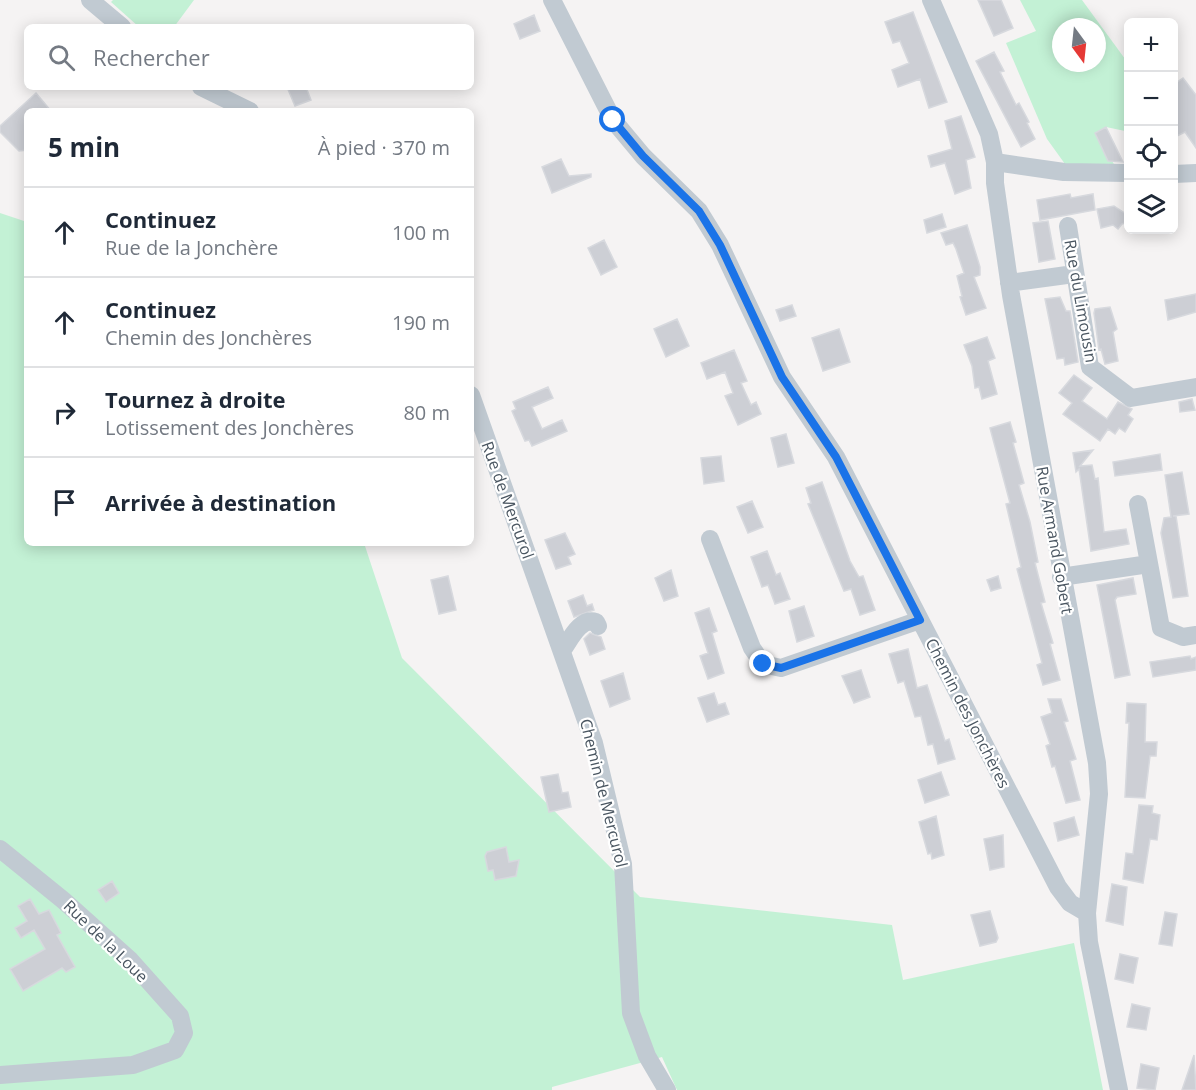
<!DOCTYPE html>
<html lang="fr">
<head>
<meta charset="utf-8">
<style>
  body { margin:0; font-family:"Open Sans",sans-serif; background:#f6f6f7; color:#1f2937 }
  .controls { position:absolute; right:18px; top:18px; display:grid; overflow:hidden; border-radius:9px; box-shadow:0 3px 15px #0003 }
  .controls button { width:54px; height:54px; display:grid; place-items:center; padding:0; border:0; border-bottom:2px solid #e0e1e3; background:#fff; color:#1f2937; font:30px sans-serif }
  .compass { position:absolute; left:1052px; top:18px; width:54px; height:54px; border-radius:50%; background:#fff; box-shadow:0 3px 15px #0003; rotate:165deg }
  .stop { position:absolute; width:18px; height:18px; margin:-14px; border:4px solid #1a73e8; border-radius:50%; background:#fff }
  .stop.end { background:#1a73e8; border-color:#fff; box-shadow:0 2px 6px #0008 }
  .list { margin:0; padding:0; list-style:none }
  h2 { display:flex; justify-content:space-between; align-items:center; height:78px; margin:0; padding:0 24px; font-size:26px }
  h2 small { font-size:20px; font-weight:400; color:#747a83 }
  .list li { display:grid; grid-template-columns:39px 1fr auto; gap:18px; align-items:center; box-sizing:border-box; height:90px; padding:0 24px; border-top:2px solid #e0e1e3 }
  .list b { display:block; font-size:22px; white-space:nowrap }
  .list p { margin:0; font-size:20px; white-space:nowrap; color:#747a83 }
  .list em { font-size:20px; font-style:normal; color:#747a83 }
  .icon { flex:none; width:33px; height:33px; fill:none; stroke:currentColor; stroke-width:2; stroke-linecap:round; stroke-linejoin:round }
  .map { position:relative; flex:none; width:1196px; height:1090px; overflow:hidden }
  .search { position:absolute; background:#fff; box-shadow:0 3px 15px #0003; left:24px; top:24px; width:450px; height:66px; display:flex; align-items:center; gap:15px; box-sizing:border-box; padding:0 21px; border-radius:9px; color:#747a83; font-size:22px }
  .panel { position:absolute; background:#fff; box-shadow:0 3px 15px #0003; left:24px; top:108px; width:450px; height:438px; border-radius:9px }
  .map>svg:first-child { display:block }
  .green { fill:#c3f1d5; fill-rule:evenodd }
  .building { fill:#cdcfd5; stroke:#d7d9de; stroke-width:1.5 }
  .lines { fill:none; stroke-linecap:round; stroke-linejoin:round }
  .minor { stroke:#c1cad2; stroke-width:18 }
  .route { stroke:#1a73e8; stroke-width:8 }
  .labels { text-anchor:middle; stroke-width:4.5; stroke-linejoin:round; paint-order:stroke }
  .street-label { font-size:16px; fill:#4a5661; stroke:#fff }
</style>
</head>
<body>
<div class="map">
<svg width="1196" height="1090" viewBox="0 0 1196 1090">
  <rect width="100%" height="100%" fill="#f5f3f3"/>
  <path class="green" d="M113,0h81l-20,27h-35l-28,-25z
    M1020,0h62l46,63v66l-3,2 -19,-4 -10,6 19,33 -50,-2 -18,-25 -41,-96 30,-12zM1061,27h36v36h-36z
    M0,213l27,9v321h337l38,115 238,239 252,28 11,55 171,-37 29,147h-426l-15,-33 -110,30v3h-552z"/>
  <path class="building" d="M978,0h23l12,28 -19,8z
    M913,12l34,90 -18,6 -9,-29 -22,8 -6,-17 17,-7 -9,-22 -7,2 -8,-21z
    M534,15l6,16 -20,8 -6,-15z
    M994,52l10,19 -4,1 16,33 3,-2 10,19 -2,1 8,16 -14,8 -45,-86z
    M1183,78l13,17v53l-11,-16 -12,6v-53z
    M287,87h19l5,13 -16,6z
    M36,93l15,18h-24v39l-8,1 -19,-19v-6z
    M961,116l14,41 -9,3 5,28 -16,6 -10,-31 -14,4 -3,-11 24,-7 -7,-28z
    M1106,127l17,35 -15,-1 -13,-28z
    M561,159l8,17 22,-2v3l-39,16 -10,-26z
    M1070,194l1,4 22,-4 2,16 -55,10 -3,-20z
    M1114,206l12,8 2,8 -6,2 -4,5 -5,-4 -12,3 -4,-19z
    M942,214l4,13 -19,6 -3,-13z
    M1048,221l7,38 -16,3 -6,-39z
    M967,225l13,42v8l-6,2 12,31 -20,7 -6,-18 2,-1 -5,-20 7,-3 -8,-24 -3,-6 -7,2 -5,-12z
    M604,240l13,27 -16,8 -13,-27z
    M1196,294v18l-28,8 -3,-20z
    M1060,297l6,14h4l8,51 -13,3 -1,-7 -7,1 -12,-60z
    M792,305l4,11 -16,5 -4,-11z
    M1110,307l7,22 -4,3 5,29 -13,3 -4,-15 -2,1 -5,-37 1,-4z
    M677,319l12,27 -23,11 -12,-28z
    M839,329l11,33 -27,9 -11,-33z
    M987,337l8,21 -7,3 9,33 -15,5 -3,-12 -4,1 -3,-22 -8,-21z
    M734,350l13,31 -6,2 10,22 5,-3 5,12 -23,11 -13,-29 8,-3 -8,-21 -18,7 -6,-16z
    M1074,375l18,13 -10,13 25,18 11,-17 14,7 -4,6 5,4 -8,13 -6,-4 -4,6 -7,-5 -8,12 -37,-27 9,-11 -13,-10z
    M548,387l5,11 -21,9 10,22 20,-9 5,11 -35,15 -3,-6 -4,1 -13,-30 4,-2 -3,-7z
    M1192,399l3,11 -15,2 -1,-10z
    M1010,422l6,20 -3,1 11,40 -5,2 11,37 8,40 -3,1 10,39 -4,1 12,40 -3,1 10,36 -17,5 -6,-20 5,-2 -25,-94 4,-2 -15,-63 4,-1 -20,-75z
    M786,434l8,29 -16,4 -7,-29z
    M1093,450l-13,16 12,-1 3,14 3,-1 6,54 22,-3 3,15 -38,7 -12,-82 -3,3 -3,-19z
    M1160,454l2,16 -47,6 -2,-14z
    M721,456l3,25 -20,3 -3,-26z
    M1182,472l7,42 -16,2h3l12,80 -15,2 -12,-65 3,-15 7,-1 -6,-42z
    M822,482l28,79 9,16 4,-1 12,34 -15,5 -9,-26 -7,2 -36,-87 3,-1 -5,-15z
    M752,501l11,26 -15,6 -11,-26z
    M565,533l10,21 -7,3 3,7 -15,5 -11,-29z
    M767,551l9,24 4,-2 10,26 -15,5 -7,-19 -6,2 -11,-30z
    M671,570l7,26 -14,5 -9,-23z
    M448,576l8,34 -17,4 -8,-34z
    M998,576l3,12 -10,3 -4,-11z
    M1133,578l3,16 -19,3 -2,3 15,75 -15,3 -18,-93z
    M583,595l4,11 5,-2 2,6 -20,7 -6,-16z
    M804,606l10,30 -17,6 -8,-31z
    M709,608l8,23 -5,2 12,40 -16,6 -8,-23 8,-3 -13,-40z
    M590,633l11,4 4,12 -15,6 -6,-16z
    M908,649l9,39 10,-3 18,56 4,-2 6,20 -17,5 -5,-20 -5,1 -7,-29 -6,1 -11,-36 -6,2 -9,-29z
    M1190,656l1,3 5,-2v13l-43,7 -3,-15z
    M861,670l9,27 -16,6 -12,-27z
    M623,673l7,26 -20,8 -9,-26z
    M714,693l4,12 7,-2 4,11 -22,8 -9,-24z
    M1048,699h13l7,22 -4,1 12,37 -6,2 10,39 -14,3 -11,-37 -3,1 -6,-21 4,-2 -9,-27 11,-4z
    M1127,703l19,1 -1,38h12l-1,14h-6l-5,42 -20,-1 4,-74h-3z
    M941,772l8,23 -24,8 -7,-23z
    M558,774l4,19 6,-1 3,15 -22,5 -8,-35z
    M1139,805l14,1 -1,7 8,2 -3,25 -7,-1 -7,44 -20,-4 3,-26 7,1z
    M936,816l8,39 -12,4 -1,-6 -3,1 -9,-32z
    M1074,817l5,18 -21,6 -4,-18z
    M1003,835l1,32 -14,3 -6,-31z
    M506,847l3,15 10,-2 -3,16 -21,4 -2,-10 -5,1 -3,-15 2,-4z
    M112,881l7,12 -13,9 -8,-12z
    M1112,884l15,3 -4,38 -17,-4z
    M30,899l9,15 10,-4 12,23 -4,2 18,32 -9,5 -4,-4 -39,23 -13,-22 35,-20 -11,-19 -13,8 -6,-10 12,-7 -9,-15z
    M990,911l8,27 -2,4 -16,4 -9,-31z
    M1165,912l12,2 -5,32 -13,-2z
    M1120,954l18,4 -5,25 -18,-4z
    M1132,1004l18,4 -4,22 -19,-3z
    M1194,1055l2,35h-14z
    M1141,1064l18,4 -4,22 -18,-2z"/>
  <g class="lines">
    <path class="minor" d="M90,0l32,27
      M552,0l61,120 30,36 56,55 21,34 62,132 54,80 222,430 12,16 17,10
      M931,0l58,134 6,28v21l16,112 86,468 2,31 -12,119 2,29 30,148
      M201,87l49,24
      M995,162l69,10 64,1
      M1174,174l22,-1
      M1068,226l22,141 41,31 65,-11
      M1009,283l65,-9
      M471,395l123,348 29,121 8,149 16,43 20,34
      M1138,504l23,124 22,9 13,-2
      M710,539l42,109 11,16 18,4 139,-48
      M1061,577l88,-13
      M562,651c8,-11 18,-34 34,-29l2,4
      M0,849l63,51 67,60 50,56 4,17 -9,17 -42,15 -133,10"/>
  </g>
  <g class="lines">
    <path class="route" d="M613,120l30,36 56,55 21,34 62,132 54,80 84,163 -139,48 -18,-4"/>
  </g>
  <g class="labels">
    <g class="street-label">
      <text transform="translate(1081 301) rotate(80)" y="6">Rue du Limousin</text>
      <text transform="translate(508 500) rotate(70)" y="6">Rue de Mercurol</text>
      <text transform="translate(1055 540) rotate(80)" y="6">Rue Armand Gobert</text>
      <text transform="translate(968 713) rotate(63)" y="6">Chemin des Jonchères</text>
      <text transform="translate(604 793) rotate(76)" y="6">Chemin de Mercurol</text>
      <text transform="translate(106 941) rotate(44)" y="6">Rue de la Loue</text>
    </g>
  </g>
</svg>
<div class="controls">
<button>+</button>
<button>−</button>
<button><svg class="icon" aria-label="locate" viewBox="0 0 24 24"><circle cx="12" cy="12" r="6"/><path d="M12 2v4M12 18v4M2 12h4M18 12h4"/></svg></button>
<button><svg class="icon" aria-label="layers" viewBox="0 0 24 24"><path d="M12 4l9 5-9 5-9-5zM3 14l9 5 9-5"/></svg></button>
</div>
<svg class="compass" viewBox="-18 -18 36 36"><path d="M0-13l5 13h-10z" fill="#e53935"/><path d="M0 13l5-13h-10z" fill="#747a83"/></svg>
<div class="stop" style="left:613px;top:120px"></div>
<div class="stop end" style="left:763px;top:664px"></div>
<div class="search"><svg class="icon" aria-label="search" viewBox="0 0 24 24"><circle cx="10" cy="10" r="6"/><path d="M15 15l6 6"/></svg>Rechercher</div>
<section class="panel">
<h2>5 min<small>À pied · 370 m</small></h2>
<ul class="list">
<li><svg class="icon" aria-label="ahead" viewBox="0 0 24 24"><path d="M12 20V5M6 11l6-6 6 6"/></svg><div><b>Continuez</b><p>Rue de la Jonchère</p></div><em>100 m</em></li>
<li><svg class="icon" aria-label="ahead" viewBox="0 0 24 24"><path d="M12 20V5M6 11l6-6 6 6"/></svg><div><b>Continuez</b><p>Chemin des Jonchères</p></div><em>190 m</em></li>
<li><svg class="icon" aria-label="right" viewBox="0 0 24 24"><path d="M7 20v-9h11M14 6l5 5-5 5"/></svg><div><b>Tournez à droite</b><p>Lotissement des Jonchères</p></div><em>80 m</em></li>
<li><svg class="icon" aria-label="arrive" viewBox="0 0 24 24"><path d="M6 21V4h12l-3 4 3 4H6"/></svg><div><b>Arrivée à destination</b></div></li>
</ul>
</section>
</div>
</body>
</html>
